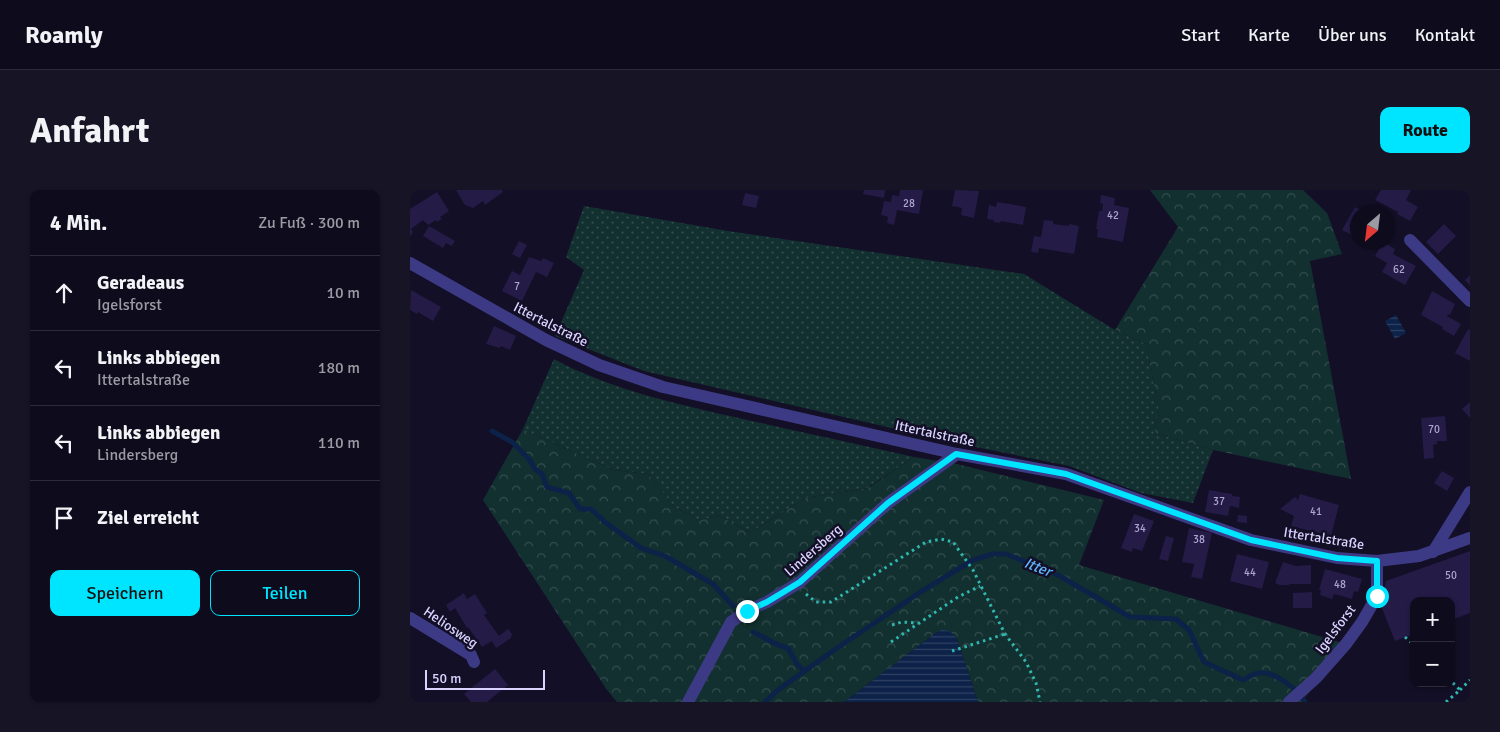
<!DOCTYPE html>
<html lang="de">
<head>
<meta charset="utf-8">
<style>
  body { margin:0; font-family:Signika,sans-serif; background:#171425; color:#f1f3f6 }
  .controls { position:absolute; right:15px; bottom:15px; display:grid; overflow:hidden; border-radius:10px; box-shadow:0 1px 4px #0004 }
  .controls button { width:45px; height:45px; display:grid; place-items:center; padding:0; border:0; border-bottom:1px solid #2e2b3b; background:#0e0b1c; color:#f1f3f6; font:25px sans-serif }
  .compass { position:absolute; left:940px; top:15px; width:45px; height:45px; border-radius:50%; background:#0e0b1c; box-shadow:0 1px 4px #0004; rotate:208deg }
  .scale { position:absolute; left:15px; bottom:12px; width:120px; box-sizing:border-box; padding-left:5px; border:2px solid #d9d4ff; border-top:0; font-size:14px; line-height:18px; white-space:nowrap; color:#d9d4ff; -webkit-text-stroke:4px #130f26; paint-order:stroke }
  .stop { position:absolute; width:15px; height:15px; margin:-11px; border:4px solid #00e5ff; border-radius:50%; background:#fff }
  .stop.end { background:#00e5ff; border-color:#fff; box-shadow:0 1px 5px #0008 }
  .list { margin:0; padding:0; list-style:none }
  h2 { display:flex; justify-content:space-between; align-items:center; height:65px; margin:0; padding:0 20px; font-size:21px }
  h2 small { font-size:16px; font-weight:400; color:#9b9ba3 }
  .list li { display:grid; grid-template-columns:32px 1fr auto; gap:15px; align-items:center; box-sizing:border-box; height:75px; padding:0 20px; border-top:1px solid #2e2b3b }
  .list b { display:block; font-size:19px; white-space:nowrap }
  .list p { margin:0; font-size:16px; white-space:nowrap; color:#9b9ba3 }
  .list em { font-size:16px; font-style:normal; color:#9b9ba3 }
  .actions { display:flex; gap:10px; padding:15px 20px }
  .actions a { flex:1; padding:11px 0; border:1px solid #00e5ff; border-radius:10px; text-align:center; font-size:18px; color:#00e5ff }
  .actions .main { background:#00e5ff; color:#111 }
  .icon { flex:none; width:28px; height:28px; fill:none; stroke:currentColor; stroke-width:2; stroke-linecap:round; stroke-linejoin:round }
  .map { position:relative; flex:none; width:1060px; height:512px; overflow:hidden; border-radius:10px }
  header { display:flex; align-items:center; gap:30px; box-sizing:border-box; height:70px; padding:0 25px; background:#0e0b1c; border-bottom:1px solid #2e2b3b }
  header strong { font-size:24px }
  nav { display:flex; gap:28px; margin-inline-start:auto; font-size:18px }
  .intro { display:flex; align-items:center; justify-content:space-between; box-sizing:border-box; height:120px; padding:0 30px }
  h1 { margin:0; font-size:35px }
  .button { padding:12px 22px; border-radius:10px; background:#00e5ff; color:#111; font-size:18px; font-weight:700 }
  main { display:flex; gap:30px; padding:0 30px }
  aside { flex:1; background:#0e0b1c; border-radius:10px; box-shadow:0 1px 4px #0004 }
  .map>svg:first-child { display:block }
  .grass { fill:url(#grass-dots) }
  .forest { fill:url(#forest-crowns) }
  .water { fill:url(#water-rules) }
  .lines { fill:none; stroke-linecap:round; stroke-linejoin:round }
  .stream { stroke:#0c2248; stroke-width:5 }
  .building { fill:#241b47 }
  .path { stroke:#2fb8b0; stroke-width:3; stroke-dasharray:2.5 4; stroke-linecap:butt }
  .minor { stroke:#3d3a85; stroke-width:12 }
  .route { stroke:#00e5ff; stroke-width:6 }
  .labels { text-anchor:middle; stroke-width:5; stroke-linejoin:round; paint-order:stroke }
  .number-label { font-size:11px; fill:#aca6d1 }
  .street-label { font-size:14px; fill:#d9d4ff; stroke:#130f26 }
  .water-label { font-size:15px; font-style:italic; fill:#62b6ff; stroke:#130f26 }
</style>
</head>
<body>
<header>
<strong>Roamly</strong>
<nav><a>Start</a><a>Karte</a><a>Über uns</a><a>Kontakt</a></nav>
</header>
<div class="intro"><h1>Anfahrt</h1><a class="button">Route</a></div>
<main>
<aside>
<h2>4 Min.<small>Zu Fuß · 300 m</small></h2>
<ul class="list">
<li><svg class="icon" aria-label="ahead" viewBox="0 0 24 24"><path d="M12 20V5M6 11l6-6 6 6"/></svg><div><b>Geradeaus</b><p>Igelsforst</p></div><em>10 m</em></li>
<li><svg class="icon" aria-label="left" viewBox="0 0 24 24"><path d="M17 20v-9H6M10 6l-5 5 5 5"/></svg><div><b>Links abbiegen</b><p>Ittertalstraße</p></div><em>180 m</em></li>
<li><svg class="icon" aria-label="left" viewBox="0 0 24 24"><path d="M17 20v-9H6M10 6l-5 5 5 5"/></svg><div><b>Links abbiegen</b><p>Lindersberg</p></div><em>110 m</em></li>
<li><svg class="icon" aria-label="arrive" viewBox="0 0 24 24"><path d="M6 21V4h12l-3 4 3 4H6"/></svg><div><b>Ziel erreicht</b></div></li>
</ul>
<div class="actions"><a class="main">Speichern</a><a>Teilen</a></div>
</aside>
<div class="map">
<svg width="1060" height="512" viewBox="0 0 1060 512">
  <defs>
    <pattern id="grass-dots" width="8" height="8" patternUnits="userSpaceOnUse" patternTransform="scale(1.25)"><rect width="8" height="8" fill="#12302f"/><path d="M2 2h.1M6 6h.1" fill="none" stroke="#344d4e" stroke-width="1.8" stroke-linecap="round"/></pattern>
    <pattern id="forest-crowns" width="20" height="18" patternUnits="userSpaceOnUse" patternTransform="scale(1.25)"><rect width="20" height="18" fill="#12302f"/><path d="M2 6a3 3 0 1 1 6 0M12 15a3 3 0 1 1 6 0" fill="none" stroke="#344d4e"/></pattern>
    <pattern id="water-rules" width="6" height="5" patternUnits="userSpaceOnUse" patternTransform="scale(1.25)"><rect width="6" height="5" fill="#0c2248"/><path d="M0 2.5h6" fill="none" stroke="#2f4163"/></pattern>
  </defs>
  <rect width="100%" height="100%" fill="#130f26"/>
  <path class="grass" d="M174,16l144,25 296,43 91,56 31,14 13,66 -5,23 59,17 -20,53 -52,-10 -72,-27 -108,-22 -317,-73 -89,-35 29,-66 -18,-13z
    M144,169c57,31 127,46 189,60 57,13 114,25 171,38l-47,31 -61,10 -55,34 -32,-16 -20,4 -25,-13 -26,-33 -35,-4 -90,-41z"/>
  <path class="forest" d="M740,0h153l24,23 15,41 -32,7 41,218 -138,-29 -59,-17 5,-23 -13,-66 -31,-14 63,-103z
    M113,239l90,41 35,4 26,33 25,13 20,-4 32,16 55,-34 62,-10 46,-31 43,7 147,36 -25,65 267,79 5,-1 -50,59h-323l-21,-63 -20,-7 -93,70h-227l-10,-12 -124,-190z"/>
  <path class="water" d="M986,125l10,18 -11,6 -10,-18z
    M532,440l8,1 7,8 21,63h-134l93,-70z"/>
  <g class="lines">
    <path class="stream" d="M82,241l20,11 17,17 6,10 7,5 5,13 22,6 11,16h11l14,13 36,26 24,8 48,28 20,22
      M343,442c12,5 21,13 35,16l9,16 7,7
      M355,512l13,-12 62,-44 82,-55 51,-31 20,-6h13l52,21 72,42 46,2 13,11 15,32 39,18c4,-2 10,-6 15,-7 16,-3 39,16 47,29"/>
  </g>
  <path class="building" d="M46,0h46l1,2 -18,13 -2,-4 -10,7 -8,-3z
    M454,0h21l-1,8 -21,-4z
    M490,0h23l-4,24 -22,-4 -3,15 -7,-2 1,-6 -7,-2 3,-14 7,1 1,-7 7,1z
    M545,0l24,1 -5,27 -13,-3 1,-7 -10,-2z
    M971,0h30l-5,10 12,7 -8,14 -13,-7 1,-2 -23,-12z
    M27,2l12,19 -9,6 2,2 -5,3 -1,-2 -8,5 -5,-5 -12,9 2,3 -3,5v-28z
    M335,3l14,3 -3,12 -14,-3z
    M691,5l14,3 -1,7 15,3 -6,34 -26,-5 1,-8h-2l3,-18h3l1,-7 -3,-1z
    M587,12l29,5 -3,18 -22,-4 -1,2 -7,-1 1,-2 -7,-1 2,-14 7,2z
    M945,17l10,5h-7v26l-16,-8z
    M634,30l9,1v3l16,2v-2l10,2 -5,28 -35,-6 -1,5 -7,-1 3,-16 7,1z
    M1034,34l12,12 -18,18 -12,-12z
    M19,36l26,15 -3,5 -6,-3 -3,5 -20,-12z
    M109,51l8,4 -7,13 -8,-4z
    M973,52l12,7 -2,5 23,12 -11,19 -23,-13 5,-9 -12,-7z
    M119,67l12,4 2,-3 11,5 -7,14 -11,-5 -14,29 -20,-10 10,-20 8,4z
    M1060,85v11l-5,-6z
    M1,100l30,17 -8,14 -15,-9 -1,2 -7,-4z
    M1022,101l23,13 -5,11 -2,-1 -1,2 14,8 -7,12 -12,-7 1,-2 -22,-12z
    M84,136l22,10 -6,14 -9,-4 -1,2 -14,-4z
    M1058,139l2,1v31l-15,-8z
    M1060,212v16l-8,-9z
    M1035,226l2,25h-10v3l-4,1 1,13 -10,1 -3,-41z
    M1032,281l12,7 -7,13 -13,-8z
    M799,300l23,4v2l8,1 -1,11 -9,-2 -2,10 -23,-4z
    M890,304l39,11 -8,31 -40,-10 3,-10 -14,-7 15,-12 3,3z
    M724,324l20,7 -12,30 -9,-3 -1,4 -11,-4z
    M828,325l9,1v7l-10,-1z
    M779,338l23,5 -10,46 -11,-2 3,-13 -12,-2z
    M756,346l8,2 -6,23 -9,-2z
    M1060,361v62l-19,7v-19h-37v33l-19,7 -14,-35 5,-25z
    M827,364l32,8 -7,27 -32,-8z
    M873,372l13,4 15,-1v19h-22v1h-9l-5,-2z
    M915,379l37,10 -4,13 -4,-1 -2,8 -18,-5 -2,5 -12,-4 1,-5h-2z
    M902,402v16h-19v-15z
    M54,403l3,6 8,-5 12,19 -3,2 15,21 9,-7 4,5 -1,4 -15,10 -4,-7 -10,6 -14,-20 -1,1 -12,-20 -5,4 -4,-7z
    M85,479l13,16 -21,17h-16l-7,-8z"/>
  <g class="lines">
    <path class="path" d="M396,404l10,8h15l95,-60 15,-3 12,3 20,28 32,64 21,28 10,21 4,19
      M482,435l10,-3 16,1
      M995,447l9,8
      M481,452l67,-45 22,-11
      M542,461l53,-17
      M1050,500l10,-10
      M1036,512l14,-12 -9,-9"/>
    <path class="minor" d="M1000,50l60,61
      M0,73l136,77 53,25 64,22 294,67 109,20 185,66 86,18 40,3 42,-5 51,-18
      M1023,362l37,-60
      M0,428l61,37 3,7
      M278,512l43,-80 16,-11 20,-9 33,-20 88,-79 69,-49
      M879,512l27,-24 30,-34 16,-22 15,-26v-35"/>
  </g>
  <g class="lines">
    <path class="route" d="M337,421l20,-9 33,-20 88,-79 68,-49 110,20 185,66 86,18 40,3v35"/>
  </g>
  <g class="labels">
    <g class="number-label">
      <text x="499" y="17">28</text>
      <text x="703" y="29">42</text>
      <text x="989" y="83">62</text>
      <text x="107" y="100">7</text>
      <text x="1024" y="243">70</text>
      <text x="809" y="315">37</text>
      <text x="906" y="325">41</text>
      <text x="730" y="342">34</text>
      <text x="789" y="353">38</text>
      <text x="840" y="386">44</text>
      <text x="1041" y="389">50</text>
      <text x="930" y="398">48</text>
    </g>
    <g class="street-label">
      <text transform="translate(141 134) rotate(27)" y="5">Ittertalstraße</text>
      <text transform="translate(525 243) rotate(12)" y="5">Ittertalstraße</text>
      <text transform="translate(914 348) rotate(9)" y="5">Ittertalstraße</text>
      <text transform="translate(403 360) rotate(-41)" y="5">Lindersberg</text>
      <text transform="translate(41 437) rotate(34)" y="5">Heliosweg</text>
      <text transform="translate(925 439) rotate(-53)" y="5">Igelsforst</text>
    </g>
    <g class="water-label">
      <text transform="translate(628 377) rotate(21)" y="5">Itter</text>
    </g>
  </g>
</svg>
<div class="controls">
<button>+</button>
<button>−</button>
</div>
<svg class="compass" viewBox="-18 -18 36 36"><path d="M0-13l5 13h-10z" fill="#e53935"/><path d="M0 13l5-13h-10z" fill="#9b9ba3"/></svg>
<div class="scale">50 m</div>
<div class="stop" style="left:967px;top:406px"></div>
<div class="stop end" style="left:337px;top:421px"></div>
</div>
</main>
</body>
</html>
